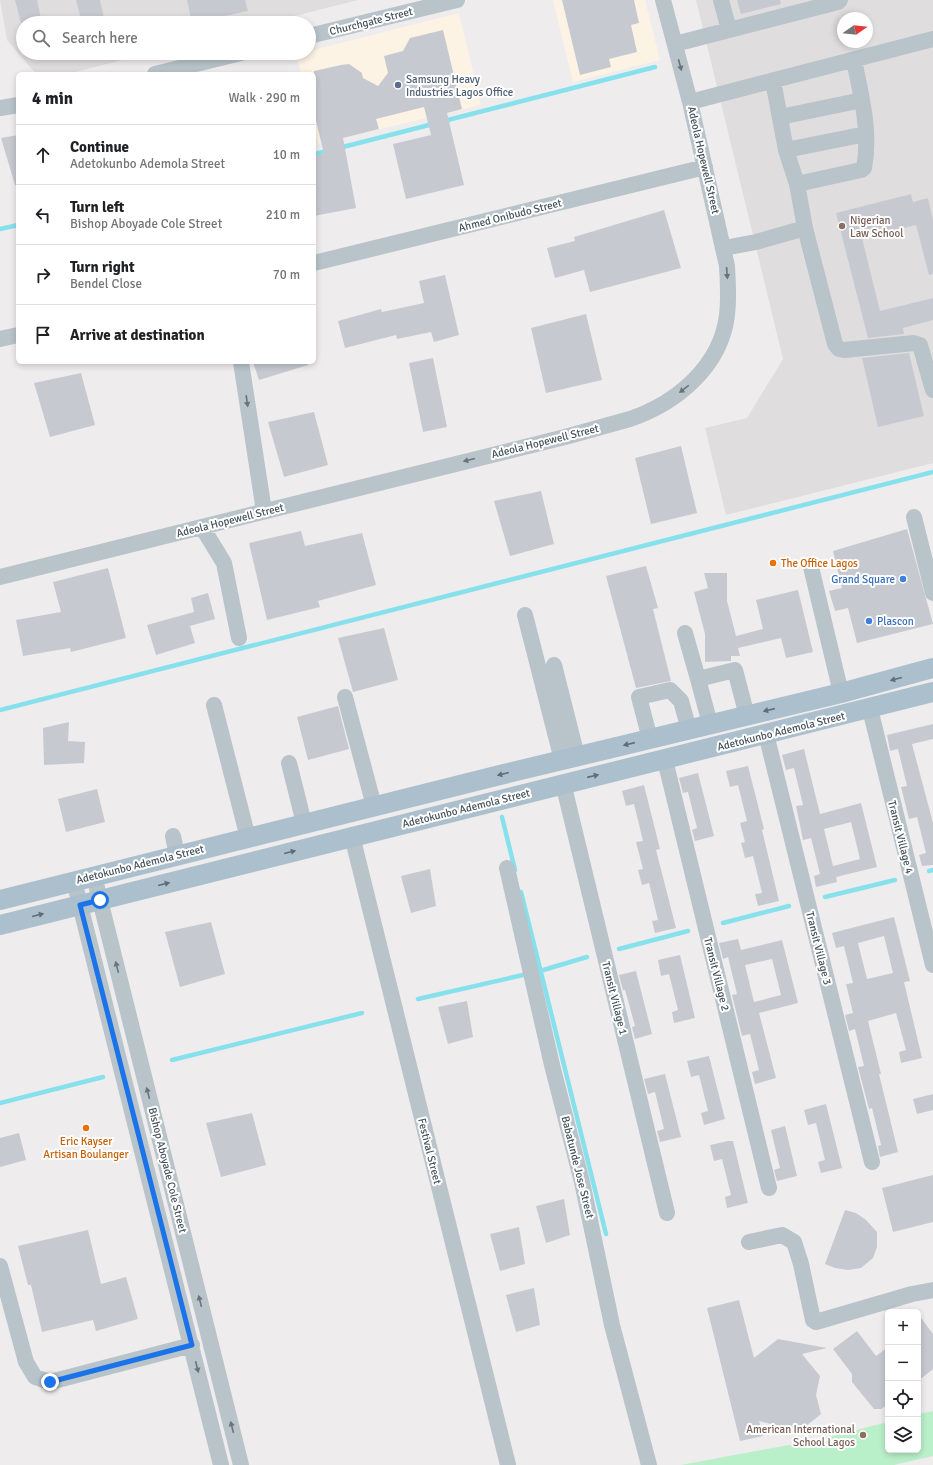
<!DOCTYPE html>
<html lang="en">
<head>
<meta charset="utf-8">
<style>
  body { margin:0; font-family:Signika,sans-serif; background:#f6f6f6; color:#202124 }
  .controls { position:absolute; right:12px; bottom:12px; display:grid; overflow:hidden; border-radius:6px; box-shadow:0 2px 6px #0003 }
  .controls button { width:36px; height:36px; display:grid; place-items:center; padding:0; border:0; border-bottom:1px solid #e0e0e0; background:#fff; color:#202124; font:20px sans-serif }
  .compass { position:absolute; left:837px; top:12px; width:36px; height:36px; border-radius:50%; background:#fff; box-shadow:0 2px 6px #0003; rotate:76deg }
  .stop { position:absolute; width:12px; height:12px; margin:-9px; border:3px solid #1a73e8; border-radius:50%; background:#fff }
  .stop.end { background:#1a73e8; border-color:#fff; box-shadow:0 1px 4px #0008 }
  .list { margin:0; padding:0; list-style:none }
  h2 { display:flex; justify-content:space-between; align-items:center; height:52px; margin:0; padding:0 16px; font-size:17px }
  h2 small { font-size:13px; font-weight:400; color:#757577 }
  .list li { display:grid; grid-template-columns:26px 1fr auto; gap:12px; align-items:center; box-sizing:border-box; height:60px; padding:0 16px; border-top:1px solid #e0e0e0 }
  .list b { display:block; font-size:15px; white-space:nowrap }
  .list p { margin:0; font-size:13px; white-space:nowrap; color:#757577 }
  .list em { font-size:13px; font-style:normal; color:#757577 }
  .icon { flex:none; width:22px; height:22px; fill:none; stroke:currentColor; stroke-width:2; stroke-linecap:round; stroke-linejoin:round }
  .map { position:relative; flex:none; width:933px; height:1465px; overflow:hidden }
  .search { position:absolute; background:#fff; box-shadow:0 2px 6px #0003; left:16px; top:16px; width:300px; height:44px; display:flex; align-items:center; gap:10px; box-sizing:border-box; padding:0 14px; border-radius:22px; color:#757577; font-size:15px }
  .panel { position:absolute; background:#fff; box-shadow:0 2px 6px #0003; left:16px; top:72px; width:300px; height:292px; border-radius:6px }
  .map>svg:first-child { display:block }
  .commercial { fill:#fcf3e4 }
  .education { fill:#e0dddf; fill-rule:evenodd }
  .green { fill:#b9efc9 }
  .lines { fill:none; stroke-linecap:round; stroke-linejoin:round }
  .stream { stroke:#86e1ec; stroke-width:4.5 }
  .building { fill:#c6cad0; fill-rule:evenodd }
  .minor { stroke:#b8c3ca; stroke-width:16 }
  .major { stroke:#acbfcc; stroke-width:20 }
  .oneway { fill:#68747c }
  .oneway2 { fill:#5f6d76 }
  .route { stroke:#1a73e8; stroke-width:5 }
  .service-dot { fill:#5c6f8a; stroke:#fff; stroke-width:1.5 }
  .education-dot { fill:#8d6e63; stroke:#fff; stroke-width:1.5 }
  .food-dot { fill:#e8710a; stroke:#fff; stroke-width:1.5 }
  .shop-dot { fill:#3f7fe0; stroke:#fff; stroke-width:1.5 }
  .labels { text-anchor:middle; stroke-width:4; stroke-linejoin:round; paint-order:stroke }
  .street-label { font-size:11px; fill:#45525a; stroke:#fff }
  .service-label { font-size:11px; fill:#4e5e75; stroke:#fff; text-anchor:start }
  .education-label { font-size:11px; fill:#785e54; stroke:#fff; text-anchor:start }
  .food-label { font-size:11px; fill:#c56008; stroke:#fff; text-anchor:start }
  .shop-label { font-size:11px; fill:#366cbe; stroke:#fff; text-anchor:end }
</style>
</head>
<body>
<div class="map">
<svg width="933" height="1465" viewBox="0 0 933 1465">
  <rect width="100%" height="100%" fill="#efeced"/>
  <path class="commercial" d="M553,0h92l15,60 -87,22z
    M459,13l22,92 -163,39 -4,-18v-52h-13l-5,-20 13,-1v-2z"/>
  <path class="education" d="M0,0h358l-91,23h-244v30h126l-81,21h-32l-29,-34z
    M696,0h237v463l-207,52 -21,-87 42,-10 36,-59zM843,18h24v24h-24z"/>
  <path class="green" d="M933,1411v45l-39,9h-213l140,-26 67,-17v28h30v-36z"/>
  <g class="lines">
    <path class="stream" d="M444,121l211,-54
      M339,148l94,-24
      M314,154l14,-3
      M0,229l18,-4
      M0,710l933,-238
      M502,817l13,53
      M929,871l4,-1
      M521,892l85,342
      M825,897l70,-17
      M723,923l66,-17
      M619,949l69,-18
      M540,971l47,-14
      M418,999l105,-24
      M172,1060l190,-47
      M0,1103l103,-26"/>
  </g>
  <path class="building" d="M15,0h22l5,23h-21z
    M76,0h24l4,18 -22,5z
    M187,0h58l3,11 -28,6 1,4 -6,2h-23z
    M562,0h72l5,23 -8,2 6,27 -28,7 2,8 -31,8z
    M737,0h43l1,4 -40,10z
    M443,30l19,79 -15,4 17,72 -58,14 -13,-55 38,-9 -7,-28 -48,12 3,10 -36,9 13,70 -42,8v-60l10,-2 -10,-42v-41l27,-6 8,-1 13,9 1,5 15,8 10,-13 -4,-17 19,-5 7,-13z
    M18,135v50h-3l-14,-47z
    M911,194l2,8 15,-4 5,22v54l-4,1 -13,-50 -54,13 18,73 53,-13v22l-30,8 1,6 -36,4 -32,-125z
    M664,210l17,58 -91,24 -6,-22 -29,8 -8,-30 28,-7 -1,-4z
    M445,275l14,60 -25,7 -3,-10 -34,7 -1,-4 -51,13 -7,-27 43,-12 1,3 42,-9 -5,-22z
    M586,314l16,66 -56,13 -15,-65z
    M909,353l15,63 -46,11 -16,-69z
    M433,358l14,69 -24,5 -14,-69z
    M253,362h55v3l-49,15z
    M81,373l14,52 -45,12 -16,-54z
    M314,412l14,53 -44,12 -16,-55z
    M681,446l16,67 -46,11 -16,-66z
    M541,491l13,53 -44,12 -16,-55z
    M907,529l26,95 -76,19 -9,-35 -13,3 -6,-20 13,-3 -9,-37z
    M301,531l4,15 57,-13 14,52 -58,16 2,6 -53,13 -18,-77z
    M646,566l12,42 -5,1 18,72 -35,7 -30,-112z
    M108,568l18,70 -55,14 -1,-4 -47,8 -7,-36 45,-8 -8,-30z
    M704,573h23v28l9,35 27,-7 -7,-29 42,-10 15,62 -27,6 -5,-20 -43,10 2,8h-9v5l-26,1v-28l-11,-42 14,-4z
    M208,593l7,26 -25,7 5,17 -39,12 -9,-30 47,-13 -3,-14z
    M384,628l14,52 -45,12 -15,-54z
    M338,706l11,43 -41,11 -11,-43z
    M69,722l-1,19 17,1 -1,21 -40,2 -1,-37z
    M933,724v15l-21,5 21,79v42l-11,1 -3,-11 7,-2 -9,-36 -8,2 -8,-32 6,-1 -9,-37 -8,2 -3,-16z
    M804,749l16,65 41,-11 16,64 -41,10 1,5 -21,5 -2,-11 6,-2 -9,-36 -8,2 -7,-34 7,-1 -9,-37 -8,2 -4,-15zM851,822l9,37 -27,7 -9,-37z
    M748,766l16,63 -2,1 17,71 -21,5 -3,-12 7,-1 -9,-37 -8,2 -4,-15 4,-1 -5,-19 7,-2 -9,-36 -8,2 -4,-16z
    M698,773l16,63 -19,5 -3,-11 5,-2 -9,-36 -5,1 -4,-15z
    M644,785l16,64 -4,1 20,78 -21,5 -3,-12 6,-1 -9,-37 -7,2 -4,-15 5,-1 -7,-27 7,-1 -9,-37 -8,2 -4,-15z
    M97,789l8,33 -39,10 -8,-33z
    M430,869l6,37 -25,7 -10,-37z
    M894,917l16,64 -6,1 18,76 -21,5 -2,-11 7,-2 -10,-37 -28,8 13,53h-2l19,78 -18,5 -2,-11 3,-1 -9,-37 -3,1 -11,-42 6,-1 -9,-37 -6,2 -4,-16 8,-2 -7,-29 7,-1 -9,-37 -8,2 -4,-15zM884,936l9,37 -26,6 -9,-36z
    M211,922l14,52 -45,13 -15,-55z
    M738,939l3,11 41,-10 16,63 -39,10 17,65 -21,6 -3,-12 7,-2 -9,-36 -8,2 -10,-41 5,-1 -9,-37 -5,2 -4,-16zM772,959l9,36 -27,7 -9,-37z
    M680,955l15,63 -21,5 -2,-11 6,-2 -9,-36 -8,2 -3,-16z
    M636,971l16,63 -17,5 -3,-12 3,-1 -10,-36h-2l-4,-15z
    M467,1001l6,36 -25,7 -10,-37z
    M709,1056l16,63 -21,6 -3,-12 7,-2 -9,-36 -8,2 -4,-16z
    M665,1074l16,63 -21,5 -3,-11 7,-2 -9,-37 -7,2 -4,-15z
    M933,1094v16l-16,4 -4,-15z
    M826,1104l16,64 -21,5 -3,-11 7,-2 -9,-37 -8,2 -4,-15z
    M252,1113l14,52 -45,12 -15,-54z
    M785,1126l12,50 -20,5 -3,-11 6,-2 -9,-38z
    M19,1133l7,27 -26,7v-29z
    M728,1141h5l15,62 -21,5 -2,-11 6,-2 -9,-36 -8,2 -4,-16z
    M933,1175v47l-40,10 -11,-44z
    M564,1199l6,36 -24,8 -10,-37z
    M845,1210l11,3 10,7 11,12v15l-4,11 -12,10 -13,2 -13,-2 -10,-4z
    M519,1227l6,37 -25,7 -10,-37z
    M88,1230l13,54 25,-7 12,42 -42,12 -3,-11 -51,12 -11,-47h-3l-10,-39z
    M534,1288l6,37 -24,7 -10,-37z
    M739,1300l15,58 24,-19 49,9 -25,6 18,22 -4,19 5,19 -21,17 -41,-10 4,15 -23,5 -33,-133z
    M918,1314l15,20v35l-15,12z
    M857,1331l19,25 12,-9v57l-7,5h-7l-22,-27v-8l-19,-25z"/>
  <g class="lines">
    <path class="minor" d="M721,0l8,30
      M309,36l148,-36
      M675,44l163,-42 2,-2
      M155,74l86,-21
      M773,81l13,69 11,34 8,44 30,116 4,5 5,1 70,-7 6,2 13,45
      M690,102l243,-63
      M0,108l18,-3
      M780,117l82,-17
      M786,150l80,-16
      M797,184l64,-14 3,-2c7,-36 -3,-73 -10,-108
      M724,248l32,-6 49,-14
      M314,263l391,-96
      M0,339l18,-4
      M241,362l23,149
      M914,517l19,76
      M202,527l22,36 15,75
      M811,567l30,126
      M0,577l565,-140c22,-6 44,-12 65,-18 47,-16 91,-53 97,-104 2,-16 1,-32 0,-49l-37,-164 -27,-102
      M525,615l37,145
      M685,633l13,46 37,-9 12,46
      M554,665l23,91
      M698,679l12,45
      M345,697l29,109
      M214,705l34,133
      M870,709l63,256
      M766,734l106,428
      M650,739l-11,-42 31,-7 11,11 8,29
      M665,760l104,428
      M289,763l15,60
      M563,783l104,430
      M173,836l4,19
      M352,836l156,629
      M507,868l45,197 30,117 30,143 37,140
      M94,876l147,589
      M74,881l147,584
      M749,1242l33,-7 12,7 7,22 12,56 3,2 96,-28 21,-4
      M0,1266l26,96 9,15 15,5 142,-37"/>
    <path class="major" d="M0,900l500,-125 341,-82 92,-25
      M0,925l933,-233"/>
  </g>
  <defs><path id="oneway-solid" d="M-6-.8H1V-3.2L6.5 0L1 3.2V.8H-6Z"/></defs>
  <g class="oneway">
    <use href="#oneway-solid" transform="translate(680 65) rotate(75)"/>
    <use href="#oneway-solid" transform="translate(727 273) rotate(86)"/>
    <use href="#oneway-solid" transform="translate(684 389) rotate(142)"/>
    <use href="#oneway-solid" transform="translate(247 401) rotate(82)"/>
    <use href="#oneway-solid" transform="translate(469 460) rotate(166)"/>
    <use href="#oneway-solid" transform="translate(117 967) rotate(-104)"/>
    <use href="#oneway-solid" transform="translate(148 1093) rotate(-104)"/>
    <use href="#oneway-solid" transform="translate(200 1301) rotate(-104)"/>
    <use href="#oneway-solid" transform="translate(197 1367) rotate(76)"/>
    <use href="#oneway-solid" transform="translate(232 1427) rotate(-104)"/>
  </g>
  <g class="oneway2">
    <use href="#oneway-solid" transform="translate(896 679) rotate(165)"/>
    <use href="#oneway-solid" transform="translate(769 710) rotate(167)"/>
    <use href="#oneway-solid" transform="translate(629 744) rotate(167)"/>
    <use href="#oneway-solid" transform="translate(503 774) rotate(166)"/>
    <use href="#oneway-solid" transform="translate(593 776) rotate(-13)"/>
    <use href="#oneway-solid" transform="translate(290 852) rotate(-14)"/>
    <use href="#oneway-solid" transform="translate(164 884) rotate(-14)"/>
    <use href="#oneway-solid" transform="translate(38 915) rotate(-14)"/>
  </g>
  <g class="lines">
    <path class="route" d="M50,1382l142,-37 -112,-440 20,-5"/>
  </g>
  <circle class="service-dot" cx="398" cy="85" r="4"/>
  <g class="education-dot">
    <circle cx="842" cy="226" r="4"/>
    <circle cx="863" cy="1435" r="4"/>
  </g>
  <g class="food-dot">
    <circle cx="773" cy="563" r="4"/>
    <circle cx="86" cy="1128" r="4"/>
  </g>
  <g class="shop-dot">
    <circle cx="903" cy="579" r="4"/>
    <circle cx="869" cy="621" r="4"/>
  </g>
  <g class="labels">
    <g class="street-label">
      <text transform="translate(371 21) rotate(-14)" y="4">Churchgate Street</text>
      <text transform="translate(704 160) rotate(77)" y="4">Adeola Hopewell Street</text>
      <text transform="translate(510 215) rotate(-14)" y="4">Ahmed Onibudo Street</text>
      <text transform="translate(545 441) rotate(-14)" y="4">Adeola Hopewell Street</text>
      <text transform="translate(230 520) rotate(-14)" y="4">Adeola Hopewell Street</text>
      <text transform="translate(781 731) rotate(-14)" y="4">Adetokunbo Ademola Street</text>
      <text transform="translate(466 808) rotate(-14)" y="4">Adetokunbo Ademola Street</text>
      <text transform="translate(901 837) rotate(76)" y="4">Transit Village 4</text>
      <text transform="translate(140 864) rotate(-14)" y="4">Adetokunbo Ademola Street</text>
      <text transform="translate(819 948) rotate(76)" y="4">Transit Village 3</text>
      <text transform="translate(717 974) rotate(76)" y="4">Transit Village 2</text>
      <text transform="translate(615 998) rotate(76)" y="4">Transit Village 1</text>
      <text transform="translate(430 1151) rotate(76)" y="4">Festival Street</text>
      <text transform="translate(578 1167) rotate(76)" y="4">Babatunde Jose Street</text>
      <text transform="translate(168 1170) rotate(76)" y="4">Bishop Aboyade Cole Street</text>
    </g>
    <g class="service-label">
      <text x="406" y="83">Samsung Heavy<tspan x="406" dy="13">Industries Lagos Office</tspan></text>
    </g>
    <g class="education-label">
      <text x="850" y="224">Nigerian<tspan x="850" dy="13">Law School</tspan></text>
      <text x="855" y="1433" text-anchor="end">American International<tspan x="855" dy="13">School Lagos</tspan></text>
    </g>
    <g class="food-label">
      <text x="781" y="567">The Office Lagos</text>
      <text x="86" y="1145" text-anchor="middle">Eric Kayser<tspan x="86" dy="13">Artisan Boulanger</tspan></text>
    </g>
    <g class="shop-label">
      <text x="895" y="583">Grand Square</text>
      <text x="877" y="625" text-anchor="start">Plascon</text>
    </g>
  </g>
</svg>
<div class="controls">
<button>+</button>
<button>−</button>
<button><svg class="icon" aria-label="locate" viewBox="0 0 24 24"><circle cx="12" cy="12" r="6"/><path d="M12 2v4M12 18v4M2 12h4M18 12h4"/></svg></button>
<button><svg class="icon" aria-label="layers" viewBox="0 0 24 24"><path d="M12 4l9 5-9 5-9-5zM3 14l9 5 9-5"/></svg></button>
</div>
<svg class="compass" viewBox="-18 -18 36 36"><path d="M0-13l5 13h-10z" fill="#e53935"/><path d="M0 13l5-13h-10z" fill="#757577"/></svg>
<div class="stop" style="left:100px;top:900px"></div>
<div class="stop end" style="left:50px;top:1382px"></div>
<div class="search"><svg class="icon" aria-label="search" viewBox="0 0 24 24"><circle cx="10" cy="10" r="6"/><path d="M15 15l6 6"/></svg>Search here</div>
<section class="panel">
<h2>4 min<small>Walk · 290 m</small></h2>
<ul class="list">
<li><svg class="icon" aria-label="ahead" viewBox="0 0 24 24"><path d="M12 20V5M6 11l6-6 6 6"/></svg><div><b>Continue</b><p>Adetokunbo Ademola Street</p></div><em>10 m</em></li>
<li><svg class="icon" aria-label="left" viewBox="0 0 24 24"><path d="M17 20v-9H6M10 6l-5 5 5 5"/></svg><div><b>Turn left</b><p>Bishop Aboyade Cole Street</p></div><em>210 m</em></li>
<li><svg class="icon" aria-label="right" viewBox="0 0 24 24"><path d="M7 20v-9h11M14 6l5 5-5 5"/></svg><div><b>Turn right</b><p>Bendel Close</p></div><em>70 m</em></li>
<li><svg class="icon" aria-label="arrive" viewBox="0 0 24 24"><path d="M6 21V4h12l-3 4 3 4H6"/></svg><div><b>Arrive at destination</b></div></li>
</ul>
</section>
</div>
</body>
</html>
